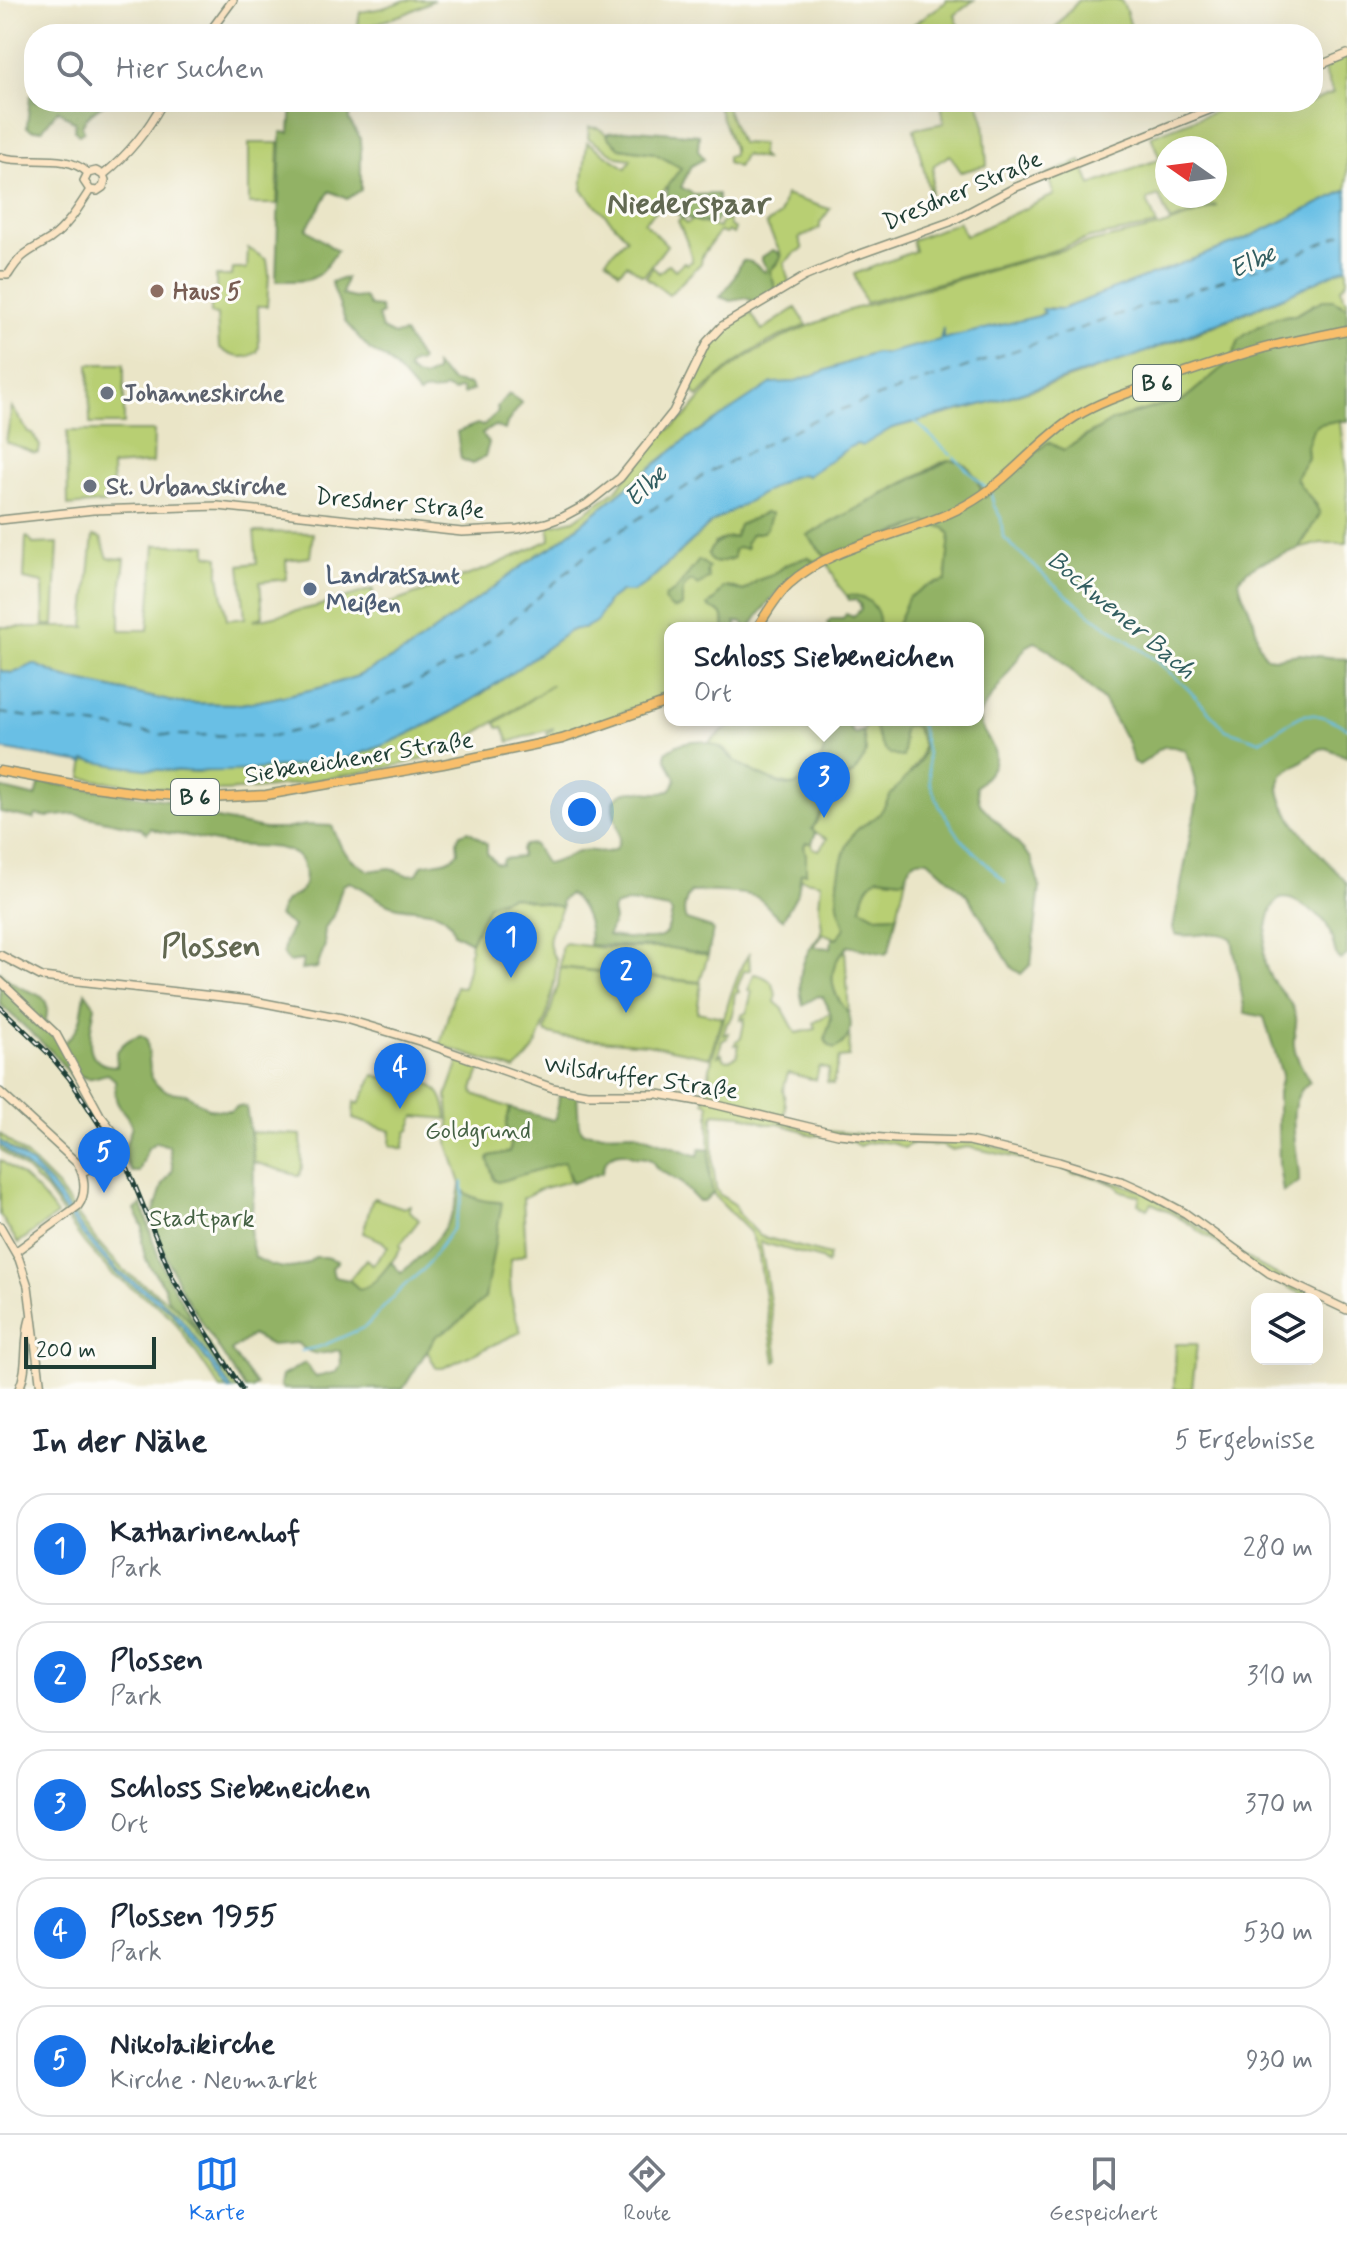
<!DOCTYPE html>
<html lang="de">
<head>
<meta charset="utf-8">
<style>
  body { margin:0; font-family:Mynerve,sans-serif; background:#f6f6f7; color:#1f2937 }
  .controls { position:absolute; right:24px; bottom:24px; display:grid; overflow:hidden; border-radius:16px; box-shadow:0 8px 32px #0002 }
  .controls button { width:72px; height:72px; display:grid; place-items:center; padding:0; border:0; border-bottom:2px solid #e0e1e3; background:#fff; color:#1f2937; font:40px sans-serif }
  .compass { position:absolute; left:1155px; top:136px; width:72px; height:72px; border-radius:50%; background:#fff; box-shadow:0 8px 32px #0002; rotate:284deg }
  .scale { position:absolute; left:24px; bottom:20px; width:132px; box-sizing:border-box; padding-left:8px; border:4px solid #1f3d34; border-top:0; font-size:22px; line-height:28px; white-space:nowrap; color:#1f3d34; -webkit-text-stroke:6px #fdfcf7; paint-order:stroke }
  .you { position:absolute; left:582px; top:812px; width:28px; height:28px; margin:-20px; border:6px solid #fff; border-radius:50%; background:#1a73e8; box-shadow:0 0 0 12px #1a73e833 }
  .badge { display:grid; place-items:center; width:52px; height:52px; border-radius:50%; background:#1a73e8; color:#fff; font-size:26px; font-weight:700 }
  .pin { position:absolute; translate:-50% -66px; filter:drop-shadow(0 2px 4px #0008) }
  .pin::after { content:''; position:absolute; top:42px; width:28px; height:24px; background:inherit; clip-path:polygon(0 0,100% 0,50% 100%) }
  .popup { position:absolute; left:664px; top:622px; width:320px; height:104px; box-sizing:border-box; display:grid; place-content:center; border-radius:16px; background:#fff; filter:drop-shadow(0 2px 6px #0005); font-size:26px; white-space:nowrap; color:#747a83 }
  .popup b { font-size:30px; color:#1f2937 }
  .popup::after { content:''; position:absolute; left:50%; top:100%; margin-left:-16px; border:16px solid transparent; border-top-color:#fff }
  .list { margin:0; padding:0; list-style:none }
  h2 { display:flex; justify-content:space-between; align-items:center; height:104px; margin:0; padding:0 32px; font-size:34px }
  h2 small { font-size:26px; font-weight:400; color:#747a83 }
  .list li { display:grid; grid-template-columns:52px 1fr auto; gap:24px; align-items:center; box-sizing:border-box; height:112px; margin:0 16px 16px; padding:0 16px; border:2px solid #e0e1e3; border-radius:32px }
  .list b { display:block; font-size:30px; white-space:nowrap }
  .list p { margin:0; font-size:26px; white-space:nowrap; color:#747a83 }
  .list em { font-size:26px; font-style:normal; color:#747a83 }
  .icon { flex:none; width:44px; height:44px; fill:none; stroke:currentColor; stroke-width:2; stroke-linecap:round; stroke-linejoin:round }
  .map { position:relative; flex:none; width:1347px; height:1389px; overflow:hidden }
  .search { position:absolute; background:#fff; box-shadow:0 8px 32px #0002; left:24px; right:24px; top:24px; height:88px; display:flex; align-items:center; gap:20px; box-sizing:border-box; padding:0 28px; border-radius:32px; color:#747a83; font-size:30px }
  .sheet { height:744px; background:#fff }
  nav { display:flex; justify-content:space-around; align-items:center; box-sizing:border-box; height:112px; border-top:2px solid #e0e1e3; background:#fff; font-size:22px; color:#747a83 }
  nav a { display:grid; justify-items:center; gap:4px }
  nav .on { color:#1a73e8 }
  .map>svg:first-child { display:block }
  .green { fill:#b8cf73; stroke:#6c8654; stroke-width:2; fill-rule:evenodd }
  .forest { fill:#92b265; stroke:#58784c; stroke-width:2; fill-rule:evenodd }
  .water { fill:#69bfe5; stroke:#447e8c; stroke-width:2 }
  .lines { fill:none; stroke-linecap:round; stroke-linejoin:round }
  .stream { stroke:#69bfe5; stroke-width:2 }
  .ferry { stroke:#325e60; stroke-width:2; stroke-dasharray:10 8; stroke-linecap:butt }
  .secondary-casing { stroke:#84917e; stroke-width:10 }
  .primary-casing { stroke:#84917e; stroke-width:11 }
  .secondary { stroke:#fce5c4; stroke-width:7 }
  .primary { stroke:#f8bf6c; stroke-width:8 }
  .rail-casing { stroke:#1f3d34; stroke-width:5 }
  .rail { stroke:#fdfcf7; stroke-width:2; stroke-dasharray:6; stroke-linecap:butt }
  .education-dot { fill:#8d6e63; stroke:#fdfcf7; stroke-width:3 }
  .worship-dot { fill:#6b7280; stroke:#fdfcf7; stroke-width:3 }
  .service-dot { fill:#5c6f8a; stroke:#fdfcf7; stroke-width:3 }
  .labels { text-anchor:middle; stroke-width:6; stroke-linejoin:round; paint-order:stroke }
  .shield { fill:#fdfcf7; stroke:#62766e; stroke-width:2 }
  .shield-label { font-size:22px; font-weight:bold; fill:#1f3d34 }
  .street-label { font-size:24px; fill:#1f3d34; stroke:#fdfcf7 }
  .education-label { font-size:24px; font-weight:bold; fill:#785e54; stroke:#fdfcf7; text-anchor:start }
  .worship-label { font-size:24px; font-weight:bold; fill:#5b616d; stroke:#fdfcf7; text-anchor:start }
  .service-label { font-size:24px; font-weight:bold; fill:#4e5e75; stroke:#fdfcf7; text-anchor:start }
  .park-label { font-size:24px; fill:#456244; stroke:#fdfcf7 }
  .water-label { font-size:26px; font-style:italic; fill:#325e60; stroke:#fdfcf7 }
  .district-label { font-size:32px; font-weight:bold; fill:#626952; stroke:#fdfcf7 }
</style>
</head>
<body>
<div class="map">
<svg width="1347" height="1389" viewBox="0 0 1347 1389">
  <rect width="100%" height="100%" fill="#fdfcf7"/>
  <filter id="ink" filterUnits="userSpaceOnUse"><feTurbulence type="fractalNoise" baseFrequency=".0125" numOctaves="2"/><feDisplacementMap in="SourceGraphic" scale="16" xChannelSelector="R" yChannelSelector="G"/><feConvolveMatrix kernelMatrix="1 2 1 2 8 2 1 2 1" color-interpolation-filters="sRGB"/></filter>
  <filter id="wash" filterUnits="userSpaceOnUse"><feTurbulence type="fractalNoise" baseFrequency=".006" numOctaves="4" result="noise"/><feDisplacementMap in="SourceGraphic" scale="32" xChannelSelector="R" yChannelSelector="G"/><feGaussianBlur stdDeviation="1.8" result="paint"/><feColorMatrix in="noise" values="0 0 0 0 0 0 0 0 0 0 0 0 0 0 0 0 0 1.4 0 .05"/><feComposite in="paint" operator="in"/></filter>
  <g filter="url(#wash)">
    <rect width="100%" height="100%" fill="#eae5c7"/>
    <path class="green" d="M406,0h28l-27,13 -50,17 3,-18 23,-4z
      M946,0h28l-19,15 4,13 -5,6h-55l47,-32z
      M1079,0h42l5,10 7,24h-83z
      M1347,57v133l-104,50 -181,69 -13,-1 -10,8 -155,38 -9,-1 -82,29 -21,2 -84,54 -137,110 -11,5 -132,97 -50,26 -35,11 -53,12 -29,5 -63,-1 -112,-25 -32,-14c-16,5 -16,13 -34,6v-43h86l-2,-2 9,-89 8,2 7,20 17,1 -5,42v29h28l7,-85h52v10l12,2v19l8,44 18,-2 -5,-53 17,-2 -3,-31 59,1 -3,24 -24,3 1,19 -27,3 3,34 -10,5 65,-15 55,-17 -1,21 119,-43 59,-27 -1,-14 25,-6 41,-29 45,-54 26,-21 30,-36 30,-23 46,-24 54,-22 245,-69 68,-15 58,-20 -1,-2 -46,17 -11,-26 -12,4 10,25 -67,13 -47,16 -178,49 -11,-29 61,-23 -3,-11 47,-18 6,14 89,-41 -7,-20 34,-14 10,24 69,-26 -9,-23 89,-34h43l4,10 46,-19 -10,-26zM1167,148h48v48h-48z
      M941,102h37l6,19 3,44 -26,7 -11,-17 -16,10 -4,30 -16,-66 30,-6z
      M725,104l15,39 21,1v12l3,3 -20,-4 -6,12 -11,-4v-6l6,-2v-7l-15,-41z
      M589,127l9,1 6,4 16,16 34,5 27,15 -24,32v10l-13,12 23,23 -22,29 -3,1 -15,-11 -8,8 -13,-13 21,-21 -45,-48 5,-48 39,26 5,-9 -13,-2 -30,-19z
      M249,143h30l-2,61h-28z
      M785,195l45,14 -10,14v5l-21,10 4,11 -7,3 -12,11 5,19 -13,8 -6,-19 8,-8 4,-8 -16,-31 14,-9z
      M682,218l4,6 7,-4 26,8 1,-4 8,-5 2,7 5,3 -2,5 -5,-3 -2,3 -7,-2 -17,24 -1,7 -32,32 -23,-18 7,-10 6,6 10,-9 6,6 9,-8 3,2 5,-3c-2,-14 -8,-27 -14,-40z
      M248,248l19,12 2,15 -2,31h-9l1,41 -2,5c-13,9 -27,5 -38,-5l-2,-32 -6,-1v-22h5v-16h16l1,-7h14z
      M1347,267v14l-6,7 2,9 4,3v8l-6,-5 -27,1 -19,11h-8l-28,11 -20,14 -7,17 -9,10 -41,34 -48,12 -42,19 -28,18 -35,8 -33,32 -11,8 -5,-16 -13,-16 -25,-4 -134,73 18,22 -11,5 -7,-5 -22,8 -13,10 -15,5 -14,11 -16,-5c-8,4 -9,13 -17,16l12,14 2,12h-55v69l-36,15 -3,-3 -50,22 -32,9 -2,-7 6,-3v-2l-44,14 -6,-15 -4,1 -3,-5 56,-38c-45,28 -96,67 -148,79 -64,12 -129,27 -194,27 -43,0 -86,-7 -128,-13l3,-18 63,9 50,3 153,-15 40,-15 45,-21 43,-25 89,-64 7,-3h8l22,-21 3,-7 13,-10 26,-8 64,-60 78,-46 13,-3 25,-11 8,-8 15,-8 42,-19 96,-25 83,-25 121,-43 93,-39zM765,513l2,15 -4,3 -11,2 -6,10 1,4h-8l-5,3 -5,10 -4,-1 -11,-16 15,-6h6l4,-12z
      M796,308l11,17c-42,16 -80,38 -109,72l-8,-9 23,-47 11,-11 27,-17 11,17z
      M89,364h35v60h-34z
      M12,407l16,25 4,1 8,13 -1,6 -4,1 -29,-11z
      M1341,420l-1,3 7,56v64h-26l-23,6 12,-17 7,-27 -18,-20 -3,-8 12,-19 -1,-11 6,-18 6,-5z
      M67,431h87l-1,32 -41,3 1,36 -45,4z
      M926,522l19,6 5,6c-1,16 -4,31 -4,47l-13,3 -32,34 -5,9 -17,-1c-1,-23 -11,-29 -32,-30l-9,-11 -11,-23z
      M26,537l3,1 4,6 25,-1 -4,82h-10l-1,-42 -19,-4z
      M737,720h87c3,39 0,41 -29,66l-25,-6 -34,-18 -6,-8 -10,-7 -12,-4z
      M871,720h2l6,19 25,1 -3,-6 3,-7 5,-2 7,2c6,12 9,21 2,34 -9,13 -31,48 -41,56 -7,5 -15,7 -21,14 -15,17 -20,51 -18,72 1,9 5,16 7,25l-8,11 -12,-5 -5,1 2,-7 -3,-22 2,-23 -21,-4 1,-6h4l1,-18 -2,-8 2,-5 6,1 1,5 6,2 8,-11 -15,-9 16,-29 9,-5 9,-18 8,-5 10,-15 2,-6 -3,-21z
      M878,877l24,3 4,-2 -9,37 -21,1 -16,-8c4,-14 6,-23 18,-31z
      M511,896l51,11c-7,19 -21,34 -6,52 1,21 -12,75 -24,93 -4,7 -11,12 -17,18l-75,-25 16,-59 7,2 5,-19 3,-27 17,-37z
      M565,943l37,5h69l37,7 -8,27 -140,-15 1,-19z
      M845,948l4,67c-18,-23 -24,-43 -4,-67z
      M749,954l1,16 -6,1 -7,17 2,4 -4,1c-3,11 2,23 -8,30l-4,12 5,-2 -1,5 -5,3 -4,15 4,-2 1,5 6,1 8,-4 2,-12 -4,1 1,-4 5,-3 4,-20 -4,2 1,-5 5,-3 5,-21h-4l6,-17c16,2 24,13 21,28l8,7 13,24 20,-4 -2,-6 16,-10 1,5 -6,22 4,6 18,-7 3,-4 -1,22 -10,1 -6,26 -6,-2 2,-13 -10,-2 -3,13 -28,-7 -5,17 3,17 -2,14 39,10 161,12 162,49 107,70 66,35 -18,2 1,-5 -22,-11 -7,-1 -63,-44c-7,-3 -10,-6 -16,-11 -13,-9 -28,-17 -42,-24l-4,6 -10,-5 2,-8 -18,-5 -7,-6 -14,-6 -21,-6 -7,1 -7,-5 -22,-6 -10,1 -7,-4 -59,-13 -17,3 -8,-4 -32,-2 -7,4c-11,-7 -33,-8 -45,-2l-8,-5 -30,-6 -9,1 -11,-6 -23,-6h-11l-26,-9 -26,-2 -2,3v49l3,23 4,7 14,9 4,9 22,23 69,19 -2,9 -6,-5 -61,-17 6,32 12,86 -3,2 -17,-111 -8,-19 -33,-33 -7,-12 -1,-83 -5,-2 8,-44 19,-64 11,-29z
      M563,968l138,15 -4,29 25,5 -12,40 -63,-13 -85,-7 -16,-4 -1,-3 13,-45 2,-16z
      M460,1059l21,8 -8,22 1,5 36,14 -4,17 5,21 -2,6 -19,4 4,24 4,2 66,-21 6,20 -30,8 -17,9 3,56 -15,5c-3,25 1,50 10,73l-78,36h-7l-9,-18v-3l9,-11 19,-11 46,-123 -18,-1 -19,-8 -16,-49 2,-19 -3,-30z
      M408,1068l12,4 -1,6c21,11 26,18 28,41l-32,-3 -5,14 -3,2 -4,17 -13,-4 1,-14 -38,-12 1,-17 5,2 15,-29 25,8z
      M251,1132l50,3 1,33 -3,8 -45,-14z
      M0,1134l27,22 29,29 40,55 28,31 56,38 57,80h-5l-53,-73 -20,-18 -40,-26 -32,-37 -36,-50 -30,-30 -21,-14z
      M0,1145l40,33 49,65 29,32 52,35 58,79h-7l-49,-71 -14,-12 -44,-30 -29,-32 -39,-54 -21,-21 -25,-20z
      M0,1160c23,15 41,32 57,55l-39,28 -18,-28z
      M374,1198l30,10 6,-3 -1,5 10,10 -19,25 1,3c-10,15 -23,38 -42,41l-10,-9 17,-21 7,6 15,-18 -6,-6 -19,-8 9,-33z
      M1176,1344h21l-5,45h-18z"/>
    <path class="forest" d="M34,95v7h74c-11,5 -20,13 -26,23l2,6 -5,4 -5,-5 1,-7 -17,-13 -16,20h-10l-5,-3 3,-31z
      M292,102h58l-1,18 12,19v51l-14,9 -17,-8 -24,38 31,22c-22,32 -22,30 -61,30l5,-149 9,1z
      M636,130l63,5 -1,15 6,9 -13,7 -10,21 14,8 23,-1v23l-3,6c-14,0 -36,-5 -46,-15l3,-9 -5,-3 1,-11 13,-17 -27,-15 -34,-5 -12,-11v-4z
      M773,250l6,3 1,5 -10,13 6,19 -22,13 -7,-5 -16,3 -11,-4 13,-17 9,-19c10,-2 15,6 23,11l2,-4 -5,-7v-4z
      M346,278l-4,17 12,3 10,-1 6,9 10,1 2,7 -4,2 4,13 12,6 10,-2 17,27 -2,3 -5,-1 -5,4 -1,4 8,6 8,2 12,-6 -1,-6 18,16 17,3 3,5 -10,4 -1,-5h-4l-4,3 -9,-4 -3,3 -20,1 -3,3 -19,-22 -14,-14 -16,-9 -24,-27 -15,-41z
      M1323,300h10l14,8v113h-5l-1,-1 -21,4 -7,5 -6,18 1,11 -12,19c5,14 19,22 24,37l-22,35 -38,14 -12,7 -9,9c1,15 10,27 15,42 3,13 3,26 13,36l7,1 25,-4 48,5v98l-21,-9 -6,1 -37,25c-21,28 47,89 64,109v72l-7,5 -3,-3c-4,-11 -5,-25 -12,-35 -5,-6 -13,-10 -20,-15 -22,-15 -32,-11 -37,15 -2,10 -4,20 -4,31 0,32 27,39 32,64 1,7 -1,13 -2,19 -2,16 8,32 16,46 -30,20 -10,70 -11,100l-16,10 -4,-26 -1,-42v-31l4,-18 -18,-58 -19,-4 -13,-74c-17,-12 -39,1 -57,-5l-2,-6 25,-133 -9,-37 -4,-8c-31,-10 -23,3 -46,15l-6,-3 -5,-19 -25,-43 -54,-50 -14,-8 -9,5 -47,68c-1,19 23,31 14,51 -3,7 -11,15 -17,21l4,17 51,54 9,29 -9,77 -10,10 -9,-6 -44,-72 -40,-36c-15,-3 -19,5 -22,18l-4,2 -24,-3c-12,8 -14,17 -17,31l15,8 21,-1 -8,35 -3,4 -38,-8c-15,14 -20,32 -11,51 3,6 8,10 11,16 7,14 0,30 -14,36 -17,-12 -3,-17 -3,-32 -1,-7 -5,-14 -8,-20l-5,-1 -15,9c-7,-26 -1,-50 17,-70l2,-1 -8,13 17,1 1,-10 5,1 8,-11c-2,-9 -6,-16 -7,-24 -2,-18 2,-40 8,-56 8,-21 15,-20 30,-31 7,-5 9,-14 14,-21 9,-14 31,-28 33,-45 1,-9 -3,-17 -7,-24l-7,-2 -5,2c-4,10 2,19 -1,30 -20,1 -26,-20 -30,-37h105v-92h-150v-5l3,-4h12l3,-5 7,3 8,-8 -1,-5 -4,-4h-7l-2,-4c18,-3 34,11 32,30l17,1 12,-29 18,-12 20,-5c0,-16 3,-31 4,-47l-5,-6 -19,-6 -100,35 -19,-22 142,-75c24,1 27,21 36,37l63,-55 16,8 48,-29 46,-15 24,-5 41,-34 9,-10 7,-17 7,-6 30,-17 19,-2z
      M509,394l13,9 -15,20 -2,7 -11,-4 -12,8 7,9 -4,13 -12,8 -12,-5 -4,-27 20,-8 6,2 15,-14 -1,-5z
      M765,513h6v2l-4,13 -4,4 -12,2 -5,9v6l-7,-2 -5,3v8l-17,5 -6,-2 -3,-7c5,-12 15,-16 27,-17l4,-12z
      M807,557l8,5c-28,15 -48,40 -65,66h-5l-2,-5 -8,-1 2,6h-12c-3,-19 -2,-13 -16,-21l-1,-2 6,-4 10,-14 20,4 14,-11 15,-5 13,-10z
      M699,560l10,7 -2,5 2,6 -11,8 -6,-5c-11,4 -10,14 -10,25l-9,3 -9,-8 1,-4 10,-6z
      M824,720h21l9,14 9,-3 3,21 -2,6 -10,15 -8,5 -8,17 -10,6 -16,28 4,3 -4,11h-6l-2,3 2,9v18h-5l-3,19 -15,27c-11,-4 -15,-15 -25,-21 -8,-6 -56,-7 -67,-6 -6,7 -9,20 -5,28l25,8 2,2 -5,25 -37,-7 -82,-3c3,-17 -5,-42 -20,-51l-8,7 1,6 -51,-11 -23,9 -17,37 -17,-9c-6,-31 -43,-19 -66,-29 -14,-6 -25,-18 -39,-22l-6,3 -2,5 -7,24 -9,14 -1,10 1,7 -8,23 -16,2 2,-10 -15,2 -5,-9 2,-12 8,-15 -15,-10c3,-6 4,-12 9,-16 7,-6 15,-5 17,-16 2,-9 0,-23 -8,-29 -17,-11 -40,-8 -60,-10 -17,-1 -33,-6 -49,-9 -14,-3 -24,-2 -36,-8l-4,5 -7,-5 -66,-14 -26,3 -12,-2 -2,4 -34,-7v-24l36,9 4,-15 129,18v7l12,5 4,-3 13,6 66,14h21l21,-4 26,1 10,23 9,10 18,12 20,-3 18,7 10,-1 5,-9c13,-4 27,-1 36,-13l-1,-11 3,-7 9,-3 18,13v9l9,10 5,1 2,-5 18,-2v-8l4,-4 8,-1c6,6 7,13 13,20 15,-2 22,-9 35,-13 11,-3 27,6 35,-3 12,-15 -13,-40 2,-52 18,-15 51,12 58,-17l-10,-21v-6c12,-9 25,-14 40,-10 18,5 18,10 30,20 8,6 48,26 57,24 5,-1 10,-7 15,-11 19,-16 18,-32 16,-55zM630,902l39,7 3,4c-2,8 -3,20 -11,24 -7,4 -46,1 -53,-2l6,-15 -2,-9 2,-4z
      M0,972c5,4 10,10 16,13 18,11 38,6 29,38l18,20c19,-13 19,-30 22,-51l10,14c-5,26 -15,60 22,60l-1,-13c7,-10 13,-15 25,-18l6,4 3,30 2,9 5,7 12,7 17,2 23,15 21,2 8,-5 8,1c5,27 8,54 8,81 -1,24 -8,46 1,69 19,12 43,17 60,0h10l13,4 -6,7 2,9 15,3 10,9c14,-2 23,-16 32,-27l10,11c28,-23 55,-50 59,-87 9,15 26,15 42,17l-17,95 -30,27 -19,11 -33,53h-120l-3,-4 2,-9 23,-13c5,3 5,10 11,14l21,-5 4,-8 -1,-14c-20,4 -26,8 -43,-7l-26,2 -19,-10 -21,16 25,34 -4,4h-7l-62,-96 -16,-34 -15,-41 11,-34 10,-14 -4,-24 -13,-4 -8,6 -9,24h-7c-13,-20 -6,-25 0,-46 -3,-10 -11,-15 -15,-24 -3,-7 -1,-14 -2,-22l-7,-6c-12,2 -16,7 -28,2l-6,3 -22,-27 -52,-48z
      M560,1090l17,3 2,33 4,6 16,2 35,-1 64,23 2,-7 10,1 -1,24 4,19 -9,8h-6l-17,-18 -25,-15c-4,-11 -10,-10 -20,-11 -5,-1 -9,-4 -13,-4 -13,0 -20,8 -21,20l-30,10 -8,-21 -66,20 -4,-2 -6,-21 2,-3 19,-4 2,-6 -5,-21 4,-17 43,12 3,-2z
      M142,1204c8,26 14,52 28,77 17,31 38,60 56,91l-3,1 -33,-53 -22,-20 -4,-14 -15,-21 -4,-8 -3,-15 1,-14 -8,-18z"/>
    <path class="water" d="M1347,190v77l-62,29 -152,61 -145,46 -96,25 -30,18 -5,-2 -7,3 -43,29 -5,-2 -13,4 -78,45 -64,60 -15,9h-11l-13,9 -11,20 -14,8h-8l-7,3c-43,31 -85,64 -132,88 -26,14 -55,28 -84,36 -19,6 -40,7 -60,10 -69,8 -139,8 -207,-6l-1,3 -84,-14v-79c18,7 18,-1 34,-6l32,14 112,25 63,1 29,-5 53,-12 35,-11 50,-26 132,-97 11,-5 137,-110 84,-55 21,-1 82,-29 9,1 56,-14 3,-12v11l96,-23 6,-3 -3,-4h20l181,-69z
      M0,1141l32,24 19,20 36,50 32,37 40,26 20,18 53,73h-4l-58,-79 -52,-35 -29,-32 -49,-65 -40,-33z"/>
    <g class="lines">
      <path class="stream" d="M914,420l37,35
        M954,457l33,32
        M991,494l3,12 7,12 2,19 45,42 42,35 68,48 29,26 39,42 33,11c13,-5 34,-24 45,-26 14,-3 32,7 43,13
        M920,720l7,34 3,29 10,24 21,32 44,43
        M301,1351l21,-5 43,-19 40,-42 19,-16 29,-41 10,-33v-13"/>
      <path class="ferry" d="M0,713l167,22 106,1 57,-13 141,-67 121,-106 113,-76 117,-58 474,-161 51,-24"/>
    </g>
  </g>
  <g filter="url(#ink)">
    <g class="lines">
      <defs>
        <path id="secondary" d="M208,34l25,-34
          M1313,68l34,-14
          M0,157c28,8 66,-5 88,16
          M103,175c25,-20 45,-45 60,-73
          M90,190l-6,-9 4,-8 8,-2 7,4
          M90,190l7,1 6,-4 2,-7 -2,-5
          M0,275h8c15,-24 20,-22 42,-36 17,-12 29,-32 40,-49
          M0,520l93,-10 125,-4 244,26 56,-3 28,-6 17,-6 24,-13 33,-26 53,-66 34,-70 15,-16 82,-49 48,-20 98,-35 64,-34 215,-86
          M0,955l42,22 207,23 93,18 77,23 134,47 34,6h71l51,9 129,31 57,5 74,2 90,21 65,20 22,10 39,21 84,60 78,37
          M0,981l56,53 44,81 19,24v9l-4,7 -14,9 -19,8
          M0,1092l77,71c8,12 10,31 1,43l-63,46
          M0,1226l19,33 9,27 13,103
          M19,1389c10,-22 4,-47 11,-70"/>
        <path id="primary" d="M757,628c10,-15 19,-32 32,-44 45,-41 124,-50 177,-79 42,-23 70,-63 109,-88 26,-16 56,-25 84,-35 35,-12 69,-24 105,-34 27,-7 55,-12 83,-18
          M0,771l78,14 70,9 62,4 56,-3 177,-31 119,-25 108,-38"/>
      </defs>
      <use href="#secondary" class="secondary-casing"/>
      <use href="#primary" class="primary-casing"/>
      <use href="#secondary" class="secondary"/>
      <use href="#primary" class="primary"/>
      <defs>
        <path id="rail" d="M0,1007l49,47 20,24 59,91 45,110 69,110"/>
      </defs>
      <use href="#rail" class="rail-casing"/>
      <use href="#rail" class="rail"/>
    </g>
  </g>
  <circle class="education-dot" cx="157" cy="291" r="8"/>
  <g class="worship-dot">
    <circle cx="107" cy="393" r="8"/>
    <circle cx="90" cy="486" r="8"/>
  </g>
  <circle class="service-dot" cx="310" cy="589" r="8"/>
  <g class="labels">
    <g class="shield">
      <rect x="1133" y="365" width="48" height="36" rx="6"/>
      <rect x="171" y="779" width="48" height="36" rx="6"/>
    </g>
    <g class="shield-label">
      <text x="1157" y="391">B 6</text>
      <text x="195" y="805">B 6</text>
    </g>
    <g class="street-label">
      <text transform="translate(962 190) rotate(-23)" y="8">Dresdner Straße</text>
      <text transform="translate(400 503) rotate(5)" y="8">Dresdner Straße</text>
      <text transform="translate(359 757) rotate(-9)" y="8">Siebeneichener Straße</text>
      <text transform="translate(641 1077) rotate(8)" y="8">Wilsdruffer Straße</text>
    </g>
    <g class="education-label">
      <text x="173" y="299">Haus 5</text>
    </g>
    <g class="worship-label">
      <text x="123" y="401">Johanneskirche</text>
      <text x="106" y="494">St. Urbanskirche</text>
    </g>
    <g class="service-label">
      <text x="326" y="583">Landratsamt<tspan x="326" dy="28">Meißen</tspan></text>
    </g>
    <g class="park-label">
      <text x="478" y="1138">Goldgrund</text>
      <text x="202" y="1226">Stadtpark</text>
    </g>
    <g class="water-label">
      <text transform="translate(1252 261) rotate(-23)" y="9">Elbe</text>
      <text transform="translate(645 486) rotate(-42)" y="9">Elbe</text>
      <text transform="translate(1122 614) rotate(40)" y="9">Bockwener Bach</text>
    </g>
    <g class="district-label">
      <text x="689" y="213">Niederspaar</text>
      <text x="211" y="956">Plossen</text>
    </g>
  </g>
</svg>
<div class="controls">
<button><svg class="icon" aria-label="layers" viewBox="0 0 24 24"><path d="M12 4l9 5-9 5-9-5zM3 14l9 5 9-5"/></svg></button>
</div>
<svg class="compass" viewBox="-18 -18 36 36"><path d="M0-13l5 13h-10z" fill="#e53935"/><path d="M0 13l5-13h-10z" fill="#747a83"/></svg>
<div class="scale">200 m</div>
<div class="you"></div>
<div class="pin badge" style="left:511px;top:978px">1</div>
<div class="pin badge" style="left:626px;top:1013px">2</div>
<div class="pin badge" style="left:824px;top:818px">3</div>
<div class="popup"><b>Schloss Siebeneichen</b>Ort</div>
<div class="pin badge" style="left:400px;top:1109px">4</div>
<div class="pin badge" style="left:104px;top:1193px">5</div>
<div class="search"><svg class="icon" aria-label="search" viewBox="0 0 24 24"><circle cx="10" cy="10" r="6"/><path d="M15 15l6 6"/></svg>Hier suchen</div>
</div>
<section class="sheet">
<h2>In der Nähe<small>5 Ergebnisse</small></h2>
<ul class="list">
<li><span class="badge">1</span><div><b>Katharinenhof</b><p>Park</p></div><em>280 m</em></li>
<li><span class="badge">2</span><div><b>Plossen</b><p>Park</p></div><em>310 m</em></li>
<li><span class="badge">3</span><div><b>Schloss Siebeneichen</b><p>Ort</p></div><em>370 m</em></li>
<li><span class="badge">4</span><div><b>Plossen 1955</b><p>Park</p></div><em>530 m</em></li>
<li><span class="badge">5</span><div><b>Nikolaikirche</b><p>Kirche · Neumarkt</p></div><em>930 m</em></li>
</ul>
</section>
<nav>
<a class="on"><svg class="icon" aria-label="map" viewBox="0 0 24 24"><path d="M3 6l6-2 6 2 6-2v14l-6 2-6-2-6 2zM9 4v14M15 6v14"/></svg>Karte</a>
<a><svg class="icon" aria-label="directions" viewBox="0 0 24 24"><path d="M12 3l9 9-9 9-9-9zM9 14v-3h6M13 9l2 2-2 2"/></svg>Route</a>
<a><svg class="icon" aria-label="saved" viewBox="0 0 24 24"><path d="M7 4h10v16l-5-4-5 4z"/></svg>Gespeichert</a>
</nav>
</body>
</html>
